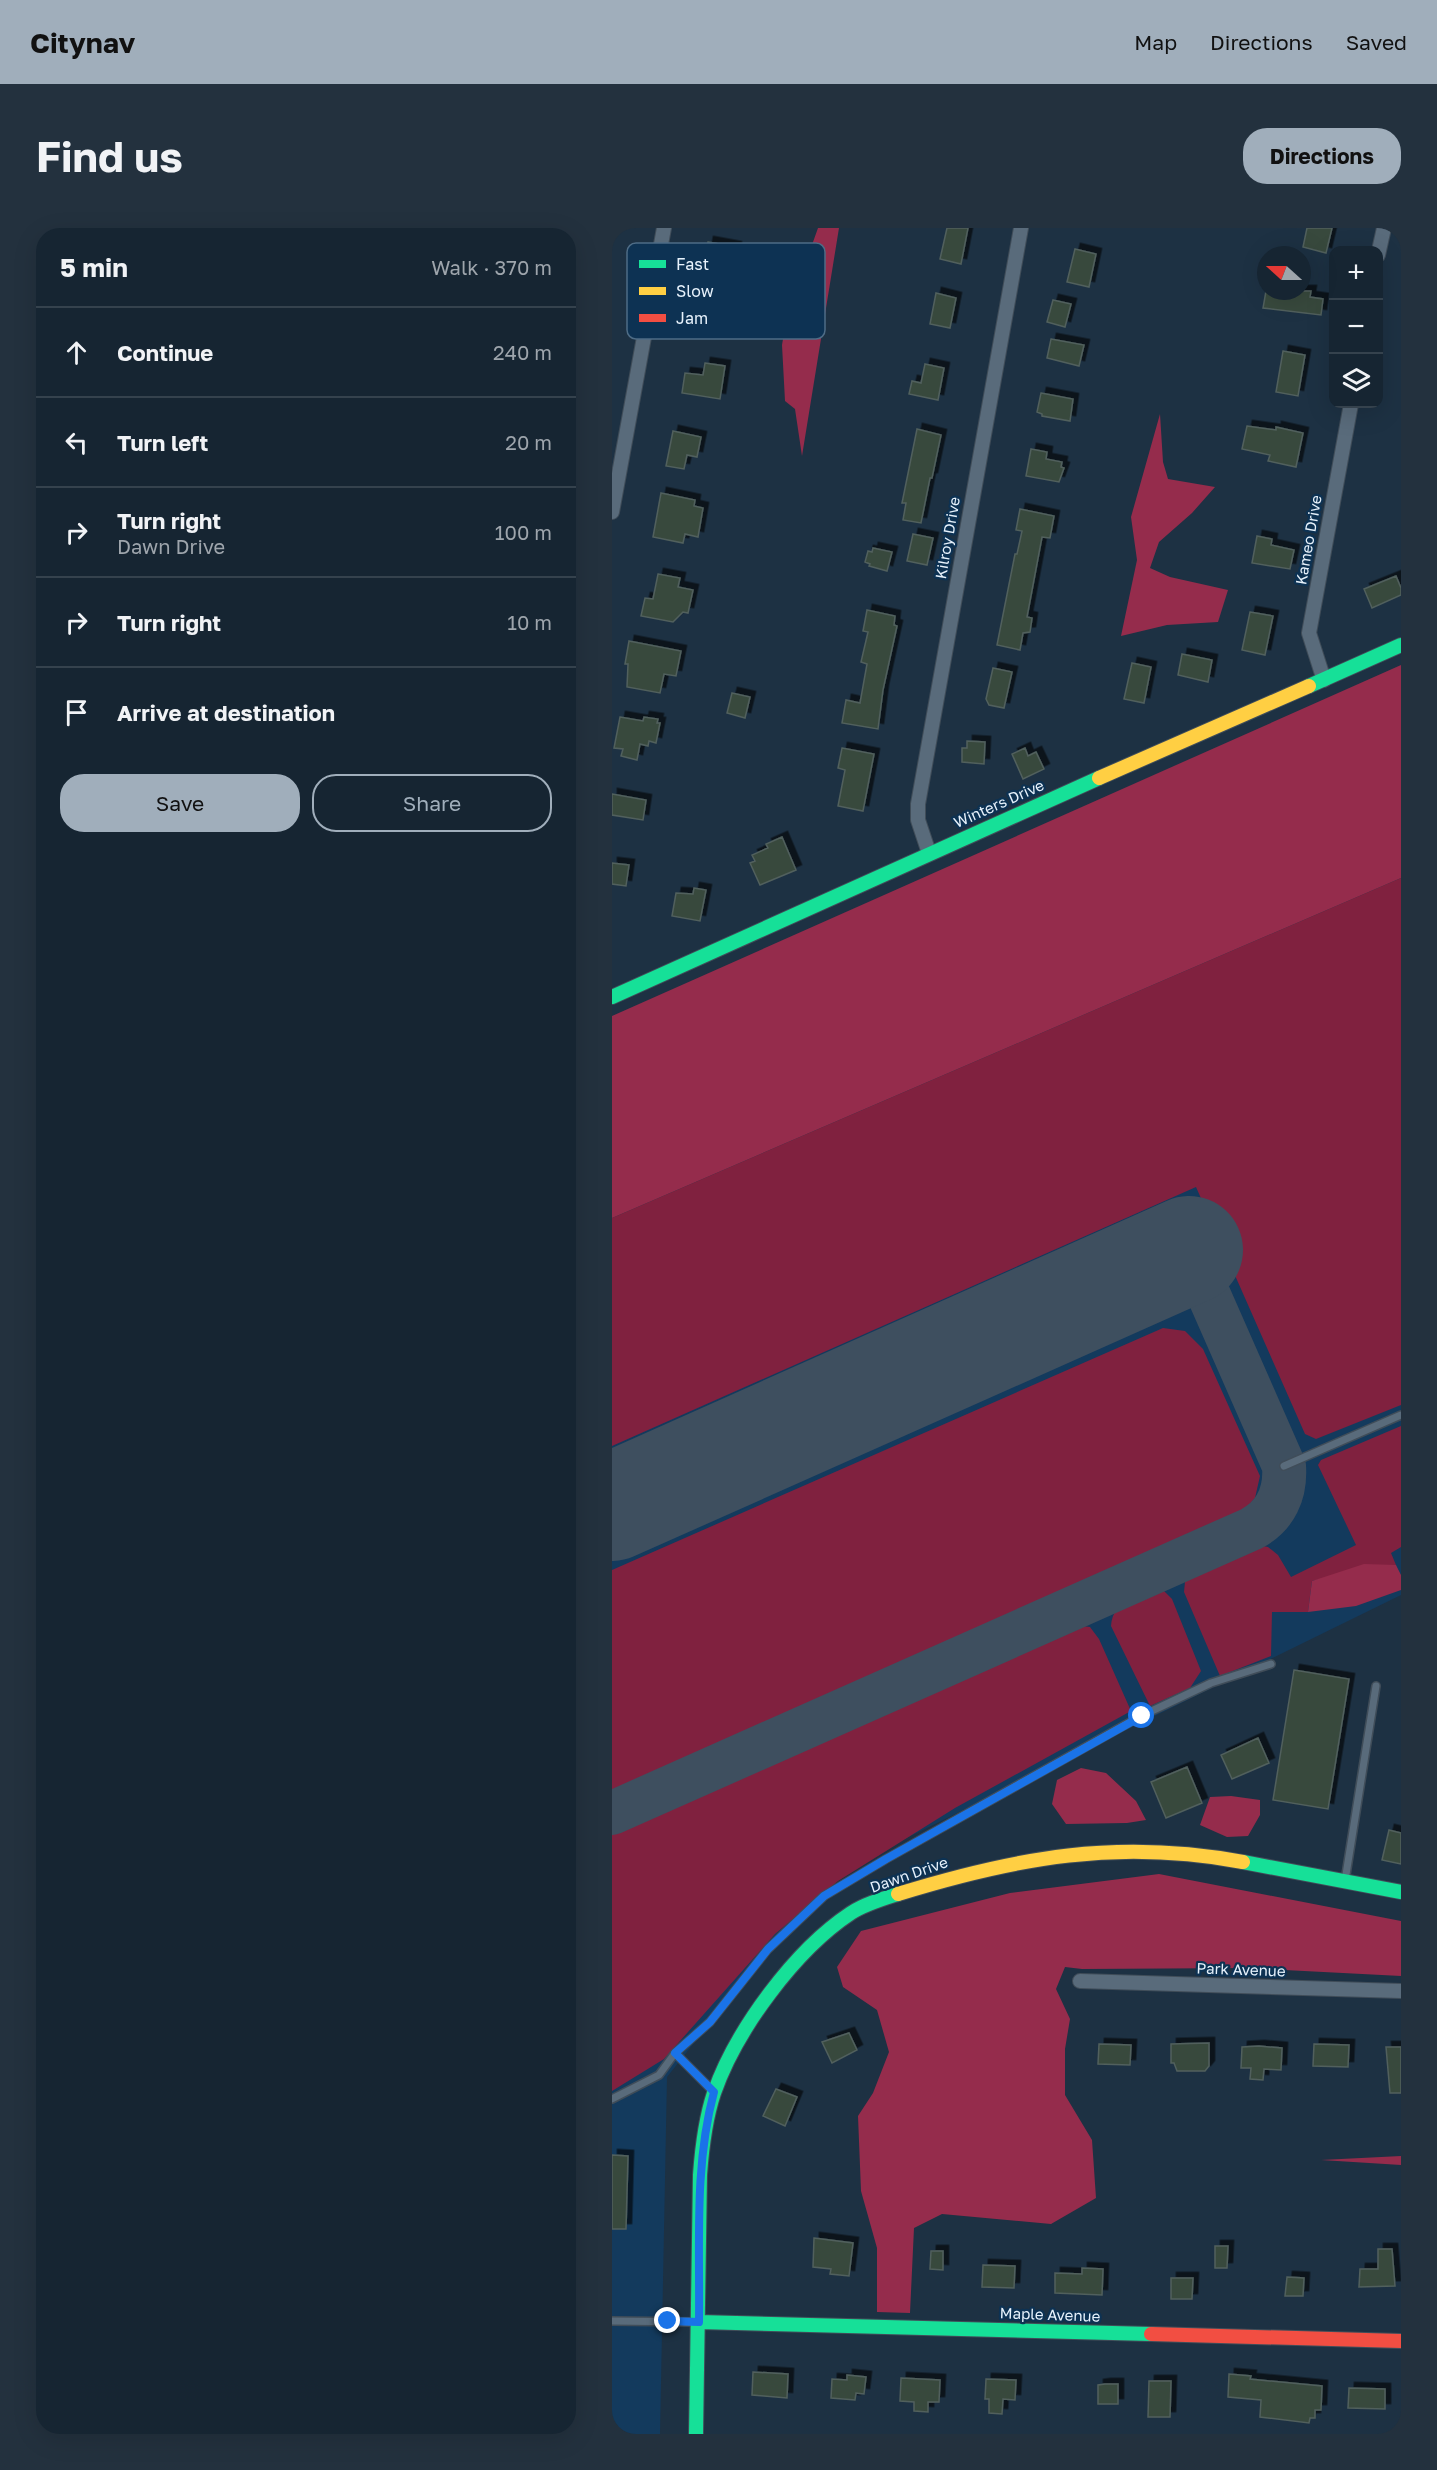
<!DOCTYPE html>
<html lang="en">
<head>
<meta charset="utf-8">
<style>
  body { margin:0; font-family:"Golos Text",sans-serif; background:#23313e; color:#f1f3f6 }
  .controls { position:absolute; right:18px; top:18px; display:grid; overflow:hidden; border-radius:12px; box-shadow:0 6px 24px #0002 }
  .controls button { width:54px; height:54px; display:grid; place-items:center; padding:0; border:0; border-bottom:2px solid #35424d; background:#162532; color:#f1f3f6; font:30px sans-serif }
  .compass { position:absolute; left:645px; top:18px; width:54px; height:54px; border-radius:50%; background:#162532; box-shadow:0 6px 24px #0002; rotate:291deg }
  .stop { position:absolute; width:18px; height:18px; margin:-14px; border:4px solid #1a73e8; border-radius:50%; background:#fff }
  .stop.end { background:#1a73e8; border-color:#fff; box-shadow:0 2px 6px #0008 }
  .list { margin:0; padding:0; list-style:none }
  h2 { display:flex; justify-content:space-between; align-items:center; height:78px; margin:0; padding:0 24px; font-size:26px }
  h2 small { font-size:20px; font-weight:400; color:#9ea5ac }
  .list li { display:grid; grid-template-columns:39px 1fr auto; gap:18px; align-items:center; box-sizing:border-box; height:90px; padding:0 24px; border-top:2px solid #35424d }
  .list b { display:block; font-size:22px; white-space:nowrap }
  .list p { margin:0; font-size:20px; white-space:nowrap; color:#9ea5ac }
  .list em { font-size:20px; font-style:normal; color:#9ea5ac }
  .actions { display:flex; gap:12px; padding:18px 24px }
  .actions a { flex:1; padding:14px 0; border:2px solid #a0aebb; border-radius:24px; text-align:center; font-size:21px; color:#a0aebb }
  .actions .main { background:#a0aebb; color:#111 }
  .icon { flex:none; width:33px; height:33px; fill:none; stroke:currentColor; stroke-width:2; stroke-linecap:round; stroke-linejoin:round }
  .map { position:relative; flex:none; width:789px; height:2206px; overflow:hidden; border-radius:24px }
  header { display:flex; align-items:center; gap:36px; box-sizing:border-box; height:84px; padding:0 30px; background:#a0aebb; color:#111 }
  header strong { font-size:28px }
  nav { display:flex; gap:33px; margin-inline-start:auto; font-size:21px }
  .intro { display:flex; align-items:center; justify-content:space-between; box-sizing:border-box; height:144px; padding:0 36px }
  h1 { margin:0; font-size:42px }
  .button { padding:15px 27px; border-radius:24px; background:#a0aebb; color:#111; font-size:21px; font-weight:700 }
  main { display:flex; gap:36px; padding:0 36px }
  aside { flex:1; background:#162532; border-radius:24px; box-shadow:0 6px 24px #0002 }
  .map>svg:first-child { display:block }
  .built { fill:#133a5d }
  .green { fill:#80213f }
  .forest { fill:#952c4c }
  .lines { fill:none; stroke-linecap:round; stroke-linejoin:round }
  .taxiway { stroke:#3e4f5f; stroke-width:44 }
  .runway { stroke:#3e4f5f; stroke-width:108 }
  .building { fill:#39493e; stroke:#51605d; stroke-width:1.5; filter:url(#shadow) }
  .lane-casing { stroke:#404d59; stroke-width:10 }
  .street-casing { stroke:#404d59; stroke-width:16 }
  .fast-casing { stroke:#404d59; stroke-width:16 }
  .slow-casing { stroke:#404d59; stroke-width:16 }
  .jam-casing { stroke:#404d59; stroke-width:16 }
  .lane { stroke:#596b7b; stroke-width:7 }
  .street { stroke:#596b7b; stroke-width:14 }
  .fast { stroke:#16e098; stroke-width:14 }
  .slow { stroke:#ffcf43; stroke-width:14 }
  .jam { stroke:#f24e42; stroke-width:14 }
  .route { stroke:#1a73e8; stroke-width:8 }
  .labels { text-anchor:middle; stroke-width:4.5; stroke-linejoin:round; paint-order:stroke }
  .street-label { font-size:15px; fill:#e7f2fc; stroke:#0d3253 }
  .key { fill:#0d3253; stroke:#4e6c86; stroke-width:1.5 }
  .key-label { font-size:16px; fill:#e7f2fc }
</style>
</head>
<body>
<header>
<strong>Citynav</strong>
<nav><a>Map</a><a>Directions</a><a>Saved</a></nav>
</header>
<div class="intro"><h1>Find us</h1><a class="button">Directions</a></div>
<main>
<aside>
<h2>5 min<small>Walk · 370 m</small></h2>
<ul class="list">
<li><svg class="icon" aria-label="ahead" viewBox="0 0 24 24"><path d="M12 20V5M6 11l6-6 6 6"/></svg><div><b>Continue</b></div><em>240 m</em></li>
<li><svg class="icon" aria-label="left" viewBox="0 0 24 24"><path d="M17 20v-9H6M10 6l-5 5 5 5"/></svg><div><b>Turn left</b></div><em>20 m</em></li>
<li><svg class="icon" aria-label="right" viewBox="0 0 24 24"><path d="M7 20v-9h11M14 6l5 5-5 5"/></svg><div><b>Turn right</b><p>Dawn Drive</p></div><em>100 m</em></li>
<li><svg class="icon" aria-label="right" viewBox="0 0 24 24"><path d="M7 20v-9h11M14 6l5 5-5 5"/></svg><div><b>Turn right</b></div><em>10 m</em></li>
<li><svg class="icon" aria-label="arrive" viewBox="0 0 24 24"><path d="M6 21V4h12l-3 4 3 4H6"/></svg><div><b>Arrive at destination</b></div></li>
</ul>
<div class="actions"><a class="main">Save</a><a>Share</a></div>
</aside>
<div class="map">
<svg width="789" height="2206" viewBox="0 0 789 2206">
  <defs>
    <filter id="shadow"><feDropShadow dx="5.5" dy="-5.5" stdDeviation="0" flood-color="#0009"/></filter>
  </defs>
  <rect width="100%" height="100%" fill="#1d3143"/>
  <path class="built" d="M789,663v704l-576,283 -158,199 -7,357h-48v-1195z"/>
  <path class="green" d="M789,650v527l-85,34 -11,-5 -109,-247 -584,259v-228z
    M551,1100l22,3 18,18 57,127 -5,22 -18,21 -625,276v-225z
    M789,1198v121l-10,6 5,12h-15l-69,16 -4,31h-36l-1,44 -51,20 -36,-84 1,-10 9,-13 60,-25 14,3 10,8 13,22 65,-32 -38,-80 3,-5z
    M552,1363l8,8 29,72 -11,17 -40,18 -39,-80c2,-27 29,-34 53,-35z
    M462,1397l16,2 9,12 32,72 -176,97 -117,73 -63,53 -111,125 -52,32v-260z"/>
  <path class="forest" d="M206,0h21l-37,228 -7,-47 -10,-8 -3,-56 5,-30z
    M548,186l3,48 5,17 47,8 -23,26 -33,29 -9,26 20,9 58,13 -10,32 -51,3 -46,11 16,-76 -6,-43z
    M789,437v213l-789,340v-202z
    M752,1336l32,1 5,10v15l-45,16 -48,6 4,-31z
    M469,1540l25,5 30,28 10,19 -19,3 -61,1 -14,-20 5,-24z
    M619,1568l29,4v15l-12,21 -21,1 -27,-12 10,-28z
    M547,1646l242,47v55l-154,-8 -165,1 -17,-2 -9,22 14,30 -5,30v46l27,45 4,58 -45,26 -109,-10 -28,14 -4,85 -33,-1v-64l-16,-57 -3,-75 15,-23 16,-41 -12,-42 -34,-23 -6,-20 24,-36 149,-38z
    M789,1928v9l-80,-5z"/>
  <g class="lines">
    <path class="taxiway" d="M0,1585l639,-284c25,-13 35,-36 33,-63l-95,-216"/>
    <path class="runway" d="M0,1279l577,-257"/>
  </g>
  <path class="building" d="M335,0h21l-7,36 -21,-5z
    M695,0h25l-6,25 -23,-6z
    M96,14l28,5 -3,18 5,1 -9,44 14,2 -5,24 -12,-12 -25,-4 9,-43h-2l3,-17 -6,-1z
    M463,21l21,5 -7,33 -22,-5z
    M654,63h45l-1,6 13,2 -2,16 -58,-7z
    M324,65l20,5 -6,30 -20,-4z
    M441,72l18,4 -6,23 -18,-5z
    M439,111l33,6 -5,21 -32,-8z
    M671,123l22,4 -7,41 -22,-4z
    M93,135l20,3 -5,33 -38,-6 3,-20 18,2z
    M313,136l19,4 -6,32 -29,-6 3,-13 9,2z
    M429,165l32,6 -3,22 -28,-5v-2l-5,-2z
    M635,198l29,4v-3l27,6 -7,34 -28,-6 2,-6 -28,-6z
    M305,201l24,6 -9,43h-2l-9,45 -18,-3 3,-17h-4z
    M61,203l28,6 -4,20 -10,-2 -3,14 -18,-3z
    M419,221l16,3 -1,7 16,3 -1,5 3,1 -5,14 -33,-6z
    M49,265l34,7 -1,6 9,2 -5,29 -13,-3 -2,9 -30,-6z
    M408,281l34,7 -4,22 -8,-1 -15,80 5,1 -2,14 -7,1 -3,17 -23,-5 18,-91h2l5,-23 -6,-1z
    M301,306l20,4 -6,27 -20,-4z
    M645,308l15,3 -1,6 23,5 -4,19 -38,-6z
    M261,320l19,4 -5,19 -18,-5 1,-2 -5,-2 3,-11 4,1z
    M46,346l22,4 -2,9 15,3 -5,23 -5,-1 -10,10 -32,-6 4,-18 8,1z
    M784,348l5,12v7l-29,13 -8,-19z
    M255,382l28,6 -1,9 3,1 -14,64 -5,39 -36,-6 4,-23 14,3 7,-39 -6,-2 7,-30 -5,-1z
    M638,384l23,4 -8,39 -23,-5z
    M17,413l52,10 -5,25 -12,-2 -4,19 -33,-6 1,-23h-3z
    M570,426l30,6 -4,22 -30,-7z
    M520,435l19,4 -7,36 -20,-4z
    M381,440l19,4 -8,36 -15,-3 -3,-6z
    M120,465l18,4 -5,21 -18,-5z
    M8,489l23,4 1,-4 14,2 -1,4h3l-4,20 -7,-2 -1,5 -8,-2 -3,16 -16,-4 2,-7 -9,-1z
    M355,513l18,1 -1,22 -22,-2v-14h5z
    M230,520l32,6 -11,57 -25,-5 7,-36 -7,-2z
    M413,520l3,8 8,-4 8,17 -21,10 -11,-25z
    M0,566l34,6 -3,20 -31,-5z
    M170,609l14,33 -36,15 -10,-22 5,-2 -3,-6 16,-7 -2,-4z
    M0,635l17,2 -3,21 -14,-2z
    M82,660l12,2 -6,31 -28,-5 4,-23 17,1z
    M682,1442l55,9 -21,130 -55,-9z
    M646,1510l11,25 -37,16 -11,-24z
    M575,1539l15,36 -36,15 -15,-36z
    M777,1602l12,3v31l-19,-4z
    M237,1805l8,17 -25,13 -10,-21z
    M597,1815v23l-4,5h-28l-3,-8h-3v-19z
    M487,1816l32,1 -1,20 -32,-1z
    M702,1816l35,1 -1,22 -35,-1z
    M647,1818l23,2 -1,22 -17,-1 -1,11 -13,-1 1,-11h-10l1,-21z
    M774,1819h15v46h-11z
    M164,1861l21,8 -12,29 -22,-10z
    M0,1927l16,1 -2,73h-14z
    M202,2010l39,5 -4,33 -19,-2 1,-5 -18,-2z
    M603,2018h13l-1,22h-12z
    M766,2021h14l3,37 -36,1 1,-18h18z
    M319,2023h12v19l-13,-1z
    M371,2037l32,1 -1,22 -32,-1z
    M470,2040l21,1 -1,26 -47,-2v-20l27,1z
    M675,2049l17,1 -1,18h-18z
    M559,2050h22l-1,21h-21z
    M141,2144l35,2 -1,24 -35,-3z
    M617,2146l22,2 -1,3 72,7 -1,24h-6v8h-5l-1,5 -49,-6 1,-17 -33,-3z
    M235,2147l19,2 -2,17 -8,-1 -1,7 -24,-2 1,-19 15,1z
    M289,2150l39,2 -1,22h-11v10l-14,-1v-9l-14,-1z
    M374,2151l30,1 -1,20 -12,-1 -1,15 -13,-1v-14h-4z
    M537,2153h22l-1,36h-22z
    M493,2156h13v20h-20v-19z
    M737,2160l36,1v20l-37,-1z"/>
  <g class="lines">
    <defs>
      <path id="lane" d="M672,1238l117,-51
        M733,1653l31,-195
        M63,1825l37,37
        M0,1871l47,-24 16,-22 35,-31 58,-73 56,-53 62,-37 255,-143 70,-33 60,-19
        M0,2093l84,1"/>
      <path id="street" d="M766,27l6,-27
        M0,284l52,-284
        M712,452l-15,-47 42,-229
        M317,625l-11,-33v-16l103,-576
        M468,1753l321,10"/>
      <path id="fast" d="M697,458l92,-41
        M0,769l487,-219
        M631,1634l158,30
        M87,2094l452,12
        M84,2206l4,-259c2,-28 5,-55 14,-82 22,-63 81,-143 137,-180 14,-9 31,-14 47,-19"/>
      <path id="slow" d="M487,550l210,-92
        M286,1666c120,-37 220,-55 345,-32"/>
      <path id="jam" d="M539,2106l250,7"/>
    </defs>
    <use href="#lane" class="lane-casing"/>
    <use href="#street" class="street-casing"/>
    <use href="#fast" class="fast-casing"/>
    <use href="#slow" class="slow-casing"/>
    <use href="#jam" class="jam-casing"/>
    <use href="#lane" class="lane"/>
    <use href="#street" class="street"/>
    <use href="#fast" class="fast"/>
    <use href="#slow" class="slow"/>
    <use href="#jam" class="jam"/>
  </g>
  <g class="lines">
    <path class="route" d="M56,2093l31,1c1,-77 -5,-156 15,-230l-39,-39 35,-31 58,-73 56,-53 62,-37 256,-143"/>
  </g>
  <g class="labels">
    <g class="street-label">
      <text transform="translate(336 310) rotate(-80)" y="5">Kilroy Drive</text>
      <text transform="translate(697 312) rotate(-80)" y="5">Kameo Drive</text>
      <text transform="translate(387 576) rotate(-24)" y="5">Winters Drive</text>
      <text transform="translate(297 1647) rotate(-19)" y="5">Dawn Drive</text>
      <text transform="translate(629 1742) rotate(2)" y="5">Park Avenue</text>
      <text transform="translate(438 2087) rotate(2)" y="5">Maple Avenue</text>
    </g>
  </g>
  <rect x="15" y="15" width="198" height="96" rx="9" class="key"/>
  <rect x="27" y="32" width="27" height="8" fill="#16e098"/>
  <rect x="27" y="59" width="27" height="8" fill="#ffcf43"/>
  <rect x="27" y="86" width="27" height="8" fill="#f24e42"/>
  <g class="key-label">
    <text x="64" y="42">Fast</text>
    <text x="64" y="69">Slow</text>
    <text x="64" y="96">Jam</text>
  </g>
</svg>
<div class="controls">
<button>+</button>
<button>−</button>
<button><svg class="icon" aria-label="layers" viewBox="0 0 24 24"><path d="M12 4l9 5-9 5-9-5zM3 14l9 5 9-5"/></svg></button>
</div>
<svg class="compass" viewBox="-18 -18 36 36"><path d="M0-13l5 13h-10z" fill="#e53935"/><path d="M0 13l5-13h-10z" fill="#9ea5ac"/></svg>
<div class="stop" style="left:530px;top:1488px"></div>
<div class="stop end" style="left:56px;top:2093px"></div>
</div>
</main>
</body>
</html>
